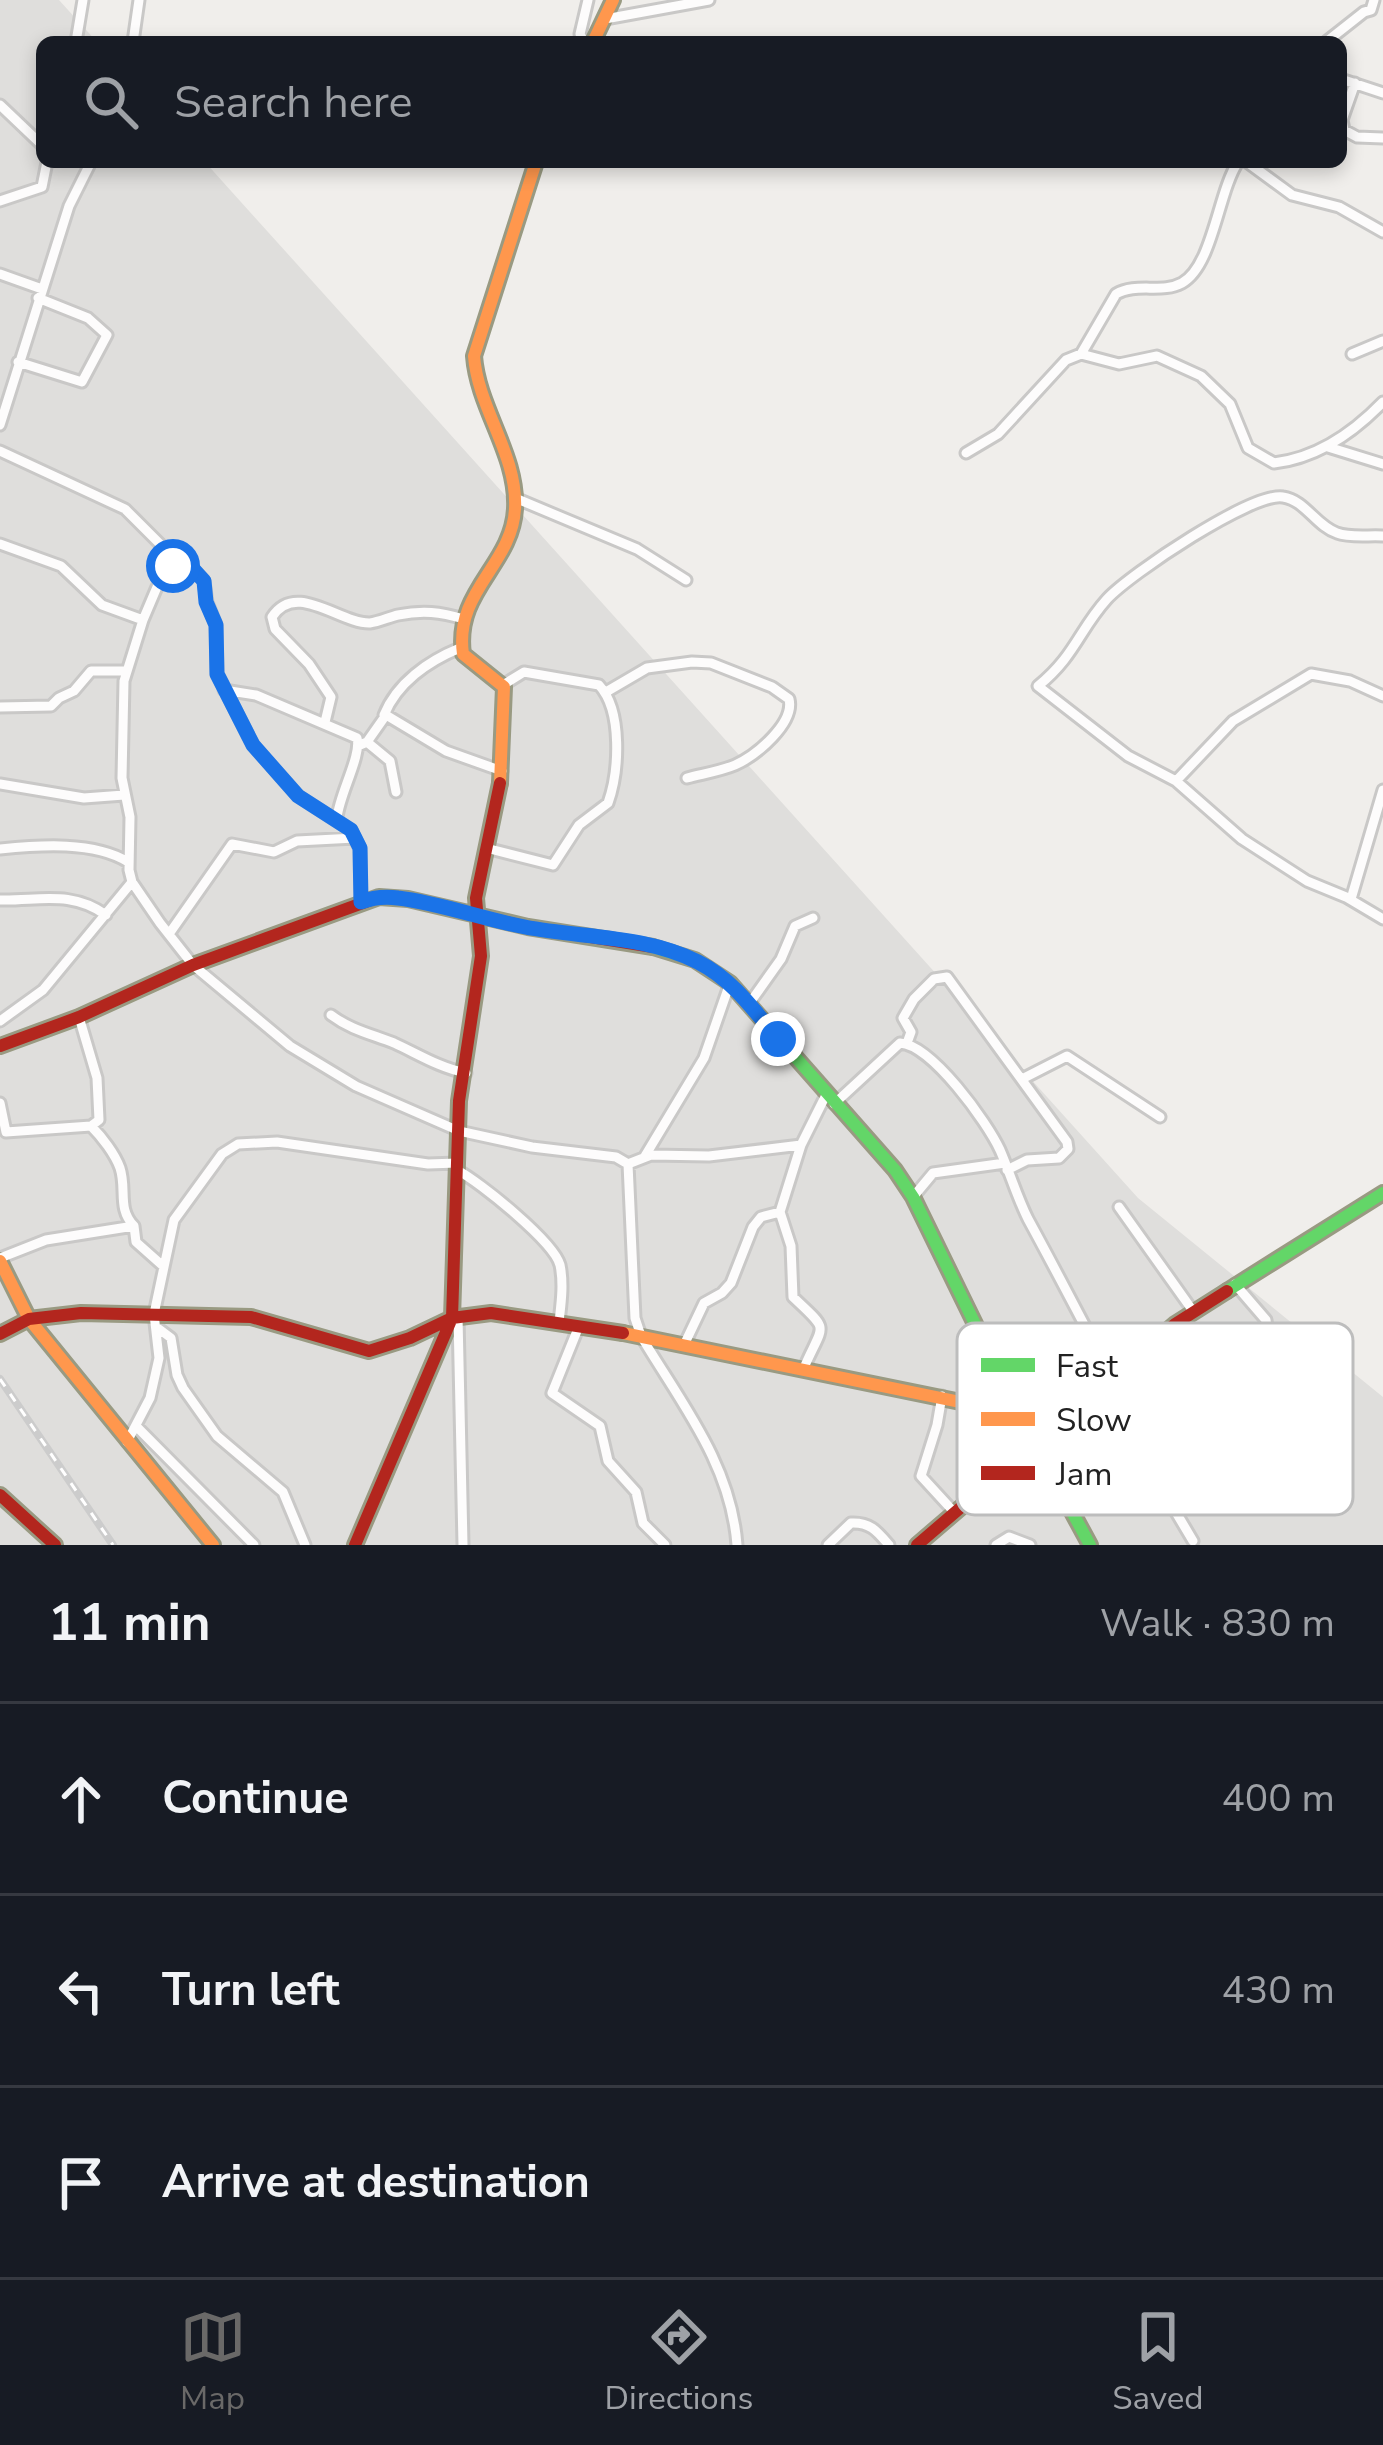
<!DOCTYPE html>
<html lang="en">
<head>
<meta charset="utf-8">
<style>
  body { margin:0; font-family:"Nunito Sans",sans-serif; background:#20242c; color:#f1f3f6 }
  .stop { position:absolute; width:36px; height:36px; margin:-27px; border:9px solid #1a73e8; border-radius:50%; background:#fff }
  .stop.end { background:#1a73e8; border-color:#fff; box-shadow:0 3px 12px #0008 }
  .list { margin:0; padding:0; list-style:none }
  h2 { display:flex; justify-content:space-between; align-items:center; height:156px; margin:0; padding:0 48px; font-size:51px }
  h2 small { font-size:39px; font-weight:400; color:#9ea1a6 }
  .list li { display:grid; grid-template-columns:78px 1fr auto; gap:36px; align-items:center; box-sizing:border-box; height:192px; padding:0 48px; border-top:3px solid #363941 }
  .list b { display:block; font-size:45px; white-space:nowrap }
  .list em { font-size:39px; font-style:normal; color:#9ea1a6 }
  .icon { flex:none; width:66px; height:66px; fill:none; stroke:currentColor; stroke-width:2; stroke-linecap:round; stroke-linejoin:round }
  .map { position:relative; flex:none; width:1383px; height:1545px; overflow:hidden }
  .search { position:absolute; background:#171b24; box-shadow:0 6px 18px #0003; left:36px; right:36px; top:36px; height:132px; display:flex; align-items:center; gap:30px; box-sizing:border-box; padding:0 42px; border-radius:18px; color:#9ea1a6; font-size:45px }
  .sheet { height:732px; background:#171b24 }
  nav { display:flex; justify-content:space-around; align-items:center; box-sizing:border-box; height:168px; border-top:3px solid #363941; background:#171b24; font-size:33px; color:#9ea1a6 }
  nav a { display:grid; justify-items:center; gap:6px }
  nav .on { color:#6a6968 }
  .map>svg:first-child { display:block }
  .residential { fill:#dfdedc }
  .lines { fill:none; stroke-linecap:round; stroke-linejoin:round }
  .street-casing { stroke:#c9c8c7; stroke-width:15 }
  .fast-casing { stroke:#999a82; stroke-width:18 }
  .slow-casing { stroke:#999a82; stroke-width:18 }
  .jam-casing { stroke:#999a82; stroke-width:18 }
  .street { stroke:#fdfcfc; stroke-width:9 }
  .fast { stroke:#63d668; stroke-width:12 }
  .slow { stroke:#ff974d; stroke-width:12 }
  .jam { stroke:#b3261e; stroke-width:12 }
  .rail-casing { stroke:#ccc; stroke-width:8 }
  .rail { stroke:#fff; stroke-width:3; stroke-dasharray:9; stroke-linecap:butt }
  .route { stroke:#1a73e8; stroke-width:15 }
  .key { fill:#fff; stroke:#bdbdbd; stroke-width:3 }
  .key-label { font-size:33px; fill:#222 }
</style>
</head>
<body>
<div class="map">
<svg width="1383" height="1545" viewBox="0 0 1383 1545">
  <rect width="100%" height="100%" fill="#f0eeeb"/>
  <path class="residential" d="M0,0h59l38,42h-55v120h163l933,1036 245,199v148h-1383z"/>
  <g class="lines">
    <defs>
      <path id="street" d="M605,19l104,-19
        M76,42l7,-42
        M133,42l6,-42
        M584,42l-4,-8 8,-34
        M1326,42l38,-30 7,-2 3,-10
        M1341,79l42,14
        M1355,83l-13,37 2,10 13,7 26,1
        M0,105l42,40
        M1247,162l45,33 47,12 44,25
        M0,201l42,-14 5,-25
        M0,274l42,15
        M1081,354l38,10 38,-8 44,20 29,28 18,44 26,15c44,-5 79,-30 109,-61
        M1352,354l31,-13
        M18,362l64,20 25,-47 -19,-17 -50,-20
        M0,425l69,-219 22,-44
        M1328,447l55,17
        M0,451l125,58 49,49 -1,8 -16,21 -14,33 -19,61 -2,97 8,39 -1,53 3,12 28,41 33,42 97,81 66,40 103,45 73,16 84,10 12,7 7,154 6,18c40,67 90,128 96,209
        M966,453l32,-19 68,-74 15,-6 35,-60c20,-12 46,0 66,-11 31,-17 36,-91 56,-121
        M515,498l122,51 49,31
        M1383,536c-14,-1 -33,2 -46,-3 -21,-7 -32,-33 -54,-36 -31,-5 -153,77 -176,102 -28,31 -32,57 -69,87l90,70 48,25 66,58 65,42 39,16 37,22
        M0,544l61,22 41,39 41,15
        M174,561l20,9 10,11 3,21 9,23 1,49 36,71 45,51 53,34 9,19 1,52
        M224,690l32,5 101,43c5,17 -18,57 -20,80
        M606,692l41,-24 45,-6 19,1 61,24 17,12c6,24 -32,56 -54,66 -14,6 -33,9 -48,13
        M0,707l51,-1 8,-8 15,-7 17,-20h35
        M384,715c13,-32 44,-54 76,-67
        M325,722l6,-25 -22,-33 -34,-35 -3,-12c24,-37 68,7 98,6 9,-1 19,-6 28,-8 25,-5 42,-3 66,4
        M367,742l23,19 6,31
        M360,745l7,-3 19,-27 60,36 56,20
        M1176,781l57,-60 78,-47 39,7 33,15
        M0,784l84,14 40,-3
        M486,848l67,17 26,-40 29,-22c11,-31 15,-92 -9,-118l-75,-13 -21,13
        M0,849c40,-4 94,-8 128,13
        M1351,899l32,-109
        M0,900c39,1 71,-10 106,15
        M169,934l63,-90 42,8 23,-11 58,-3
        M749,1004l32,-45 14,-33 18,-8
        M331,1015c20,15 40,19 63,28 24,11 46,25 72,30
        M79,1017l18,61 2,42 -8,6c11,11 24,28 29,42 7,21 -3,41 14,58
        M0,1021l43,-31 89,-108
        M907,1043l4,-11 -8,-14 11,-19 20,-20 13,-2 120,165 1,7 -9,9 -32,2 -20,10
        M1022,1079l45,-23 93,61
        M0,1103l6,29 85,-6
        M834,1104l66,-61c32,2 87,79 100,107 10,23 17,47 28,69 29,53 56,106 84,158
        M645,1156l59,-98 26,-75
        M628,1164l23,-9 58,1 92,-11
        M457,1170c23,12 97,72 103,95 4,19 1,39 -1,57
        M913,1197l20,-24 72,-10
        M1119,1207l74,104
        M0,1258l46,-18 88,-14 2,16 27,24
        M1235,1284l31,36 13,87 34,60
        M458,1317l5,228
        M1175,1324l32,59 11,30 55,84
        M579,1326l-27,67 48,33 8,35 28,31 7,31 22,22
        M159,1329l12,9 6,37 6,13 34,48 66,56 22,53
        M685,1343l19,-40 18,-10 9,-10 22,-56 8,-10 19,-5
        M803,1370c21,-49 28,-37 -10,-73l-2,-51 -11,-34 21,-67 25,-50
        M1207,1383l65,-11
        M1101,1386l92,155
        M942,1396l-5,29 -16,51 33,36
        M136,1426l118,119
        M127,1442l23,-44 9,-40 -5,-44 20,-94 48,-66 16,-10 39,-2 151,22 29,-1
        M828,1545l23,-22c19,-1 26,8 38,22
        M996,1545l13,-8 21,8"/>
      <path id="fast" d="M653,947l42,13 35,23 165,187 18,27 106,217 71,131
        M1227,1291l156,-98"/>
      <path id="slow" d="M593,42l20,-42
        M500,783l4,-96 -41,-33c-9,-63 49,-89 52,-145 3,-54 -37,-100 -41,-153l62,-194
        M0,1261l29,58 184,226
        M623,1333l396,81"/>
      <path id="jam" d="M0,1046l79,-29 114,-52 186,-68 29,2 120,28 125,20
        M0,1334l29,-15 52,-6 170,4 118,34 41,-13 42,-20 39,-5 132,20
        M0,1495l55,50
        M355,1545l97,-227 7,-217 22,-145 -5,-58 24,-115
        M917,1545l258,-221 52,-33"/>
    </defs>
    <use href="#street" class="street-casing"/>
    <use href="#fast" class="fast-casing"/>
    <use href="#slow" class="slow-casing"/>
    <use href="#jam" class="jam-casing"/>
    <use href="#street" class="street"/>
    <use href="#fast" class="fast"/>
    <use href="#slow" class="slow"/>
    <use href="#jam" class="jam"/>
    <defs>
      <path id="rail" d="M0,1379l113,166"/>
    </defs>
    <use href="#rail" class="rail-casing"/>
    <use href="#rail" class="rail"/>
  </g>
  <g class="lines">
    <path class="route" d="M173,566l1,-5 20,9 10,11 2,21 10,23 1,49 36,71 45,51 53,34 9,18 1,54c13,-5 23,-6 37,-4 42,5 84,21 127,29 57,11 120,8 173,35 34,17 56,48 80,77"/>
  </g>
  <rect x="957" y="1323" width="396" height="192" rx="18" class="key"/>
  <rect x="981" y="1358" width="54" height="14" fill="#63d668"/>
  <rect x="981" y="1412" width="54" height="14" fill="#ff974d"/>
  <rect x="981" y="1466" width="54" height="14" fill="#b3261e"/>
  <g class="key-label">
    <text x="1056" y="1377">Fast</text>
    <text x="1056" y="1431">Slow</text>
    <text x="1056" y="1485">Jam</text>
  </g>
</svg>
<div class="stop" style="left:173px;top:566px"></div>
<div class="stop end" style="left:778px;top:1039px"></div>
<div class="search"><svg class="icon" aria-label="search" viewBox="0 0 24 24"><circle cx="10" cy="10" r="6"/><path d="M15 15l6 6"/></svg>Search here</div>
</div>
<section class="sheet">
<h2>11 min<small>Walk · 830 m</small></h2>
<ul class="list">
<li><svg class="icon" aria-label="ahead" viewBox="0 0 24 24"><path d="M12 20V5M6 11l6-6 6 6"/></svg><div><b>Continue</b></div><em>400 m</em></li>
<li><svg class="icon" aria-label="left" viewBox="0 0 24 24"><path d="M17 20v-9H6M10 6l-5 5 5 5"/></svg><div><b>Turn left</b></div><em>430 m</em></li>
<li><svg class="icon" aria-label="arrive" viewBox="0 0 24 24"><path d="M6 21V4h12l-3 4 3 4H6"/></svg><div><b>Arrive at destination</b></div></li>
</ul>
</section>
<nav>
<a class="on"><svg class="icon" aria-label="map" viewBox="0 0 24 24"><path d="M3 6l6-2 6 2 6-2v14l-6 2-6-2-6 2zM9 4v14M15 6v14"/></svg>Map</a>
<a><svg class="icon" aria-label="directions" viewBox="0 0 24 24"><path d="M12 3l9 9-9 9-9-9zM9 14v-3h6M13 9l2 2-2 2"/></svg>Directions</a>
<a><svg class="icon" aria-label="saved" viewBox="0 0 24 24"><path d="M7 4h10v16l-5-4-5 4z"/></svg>Saved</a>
</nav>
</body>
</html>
